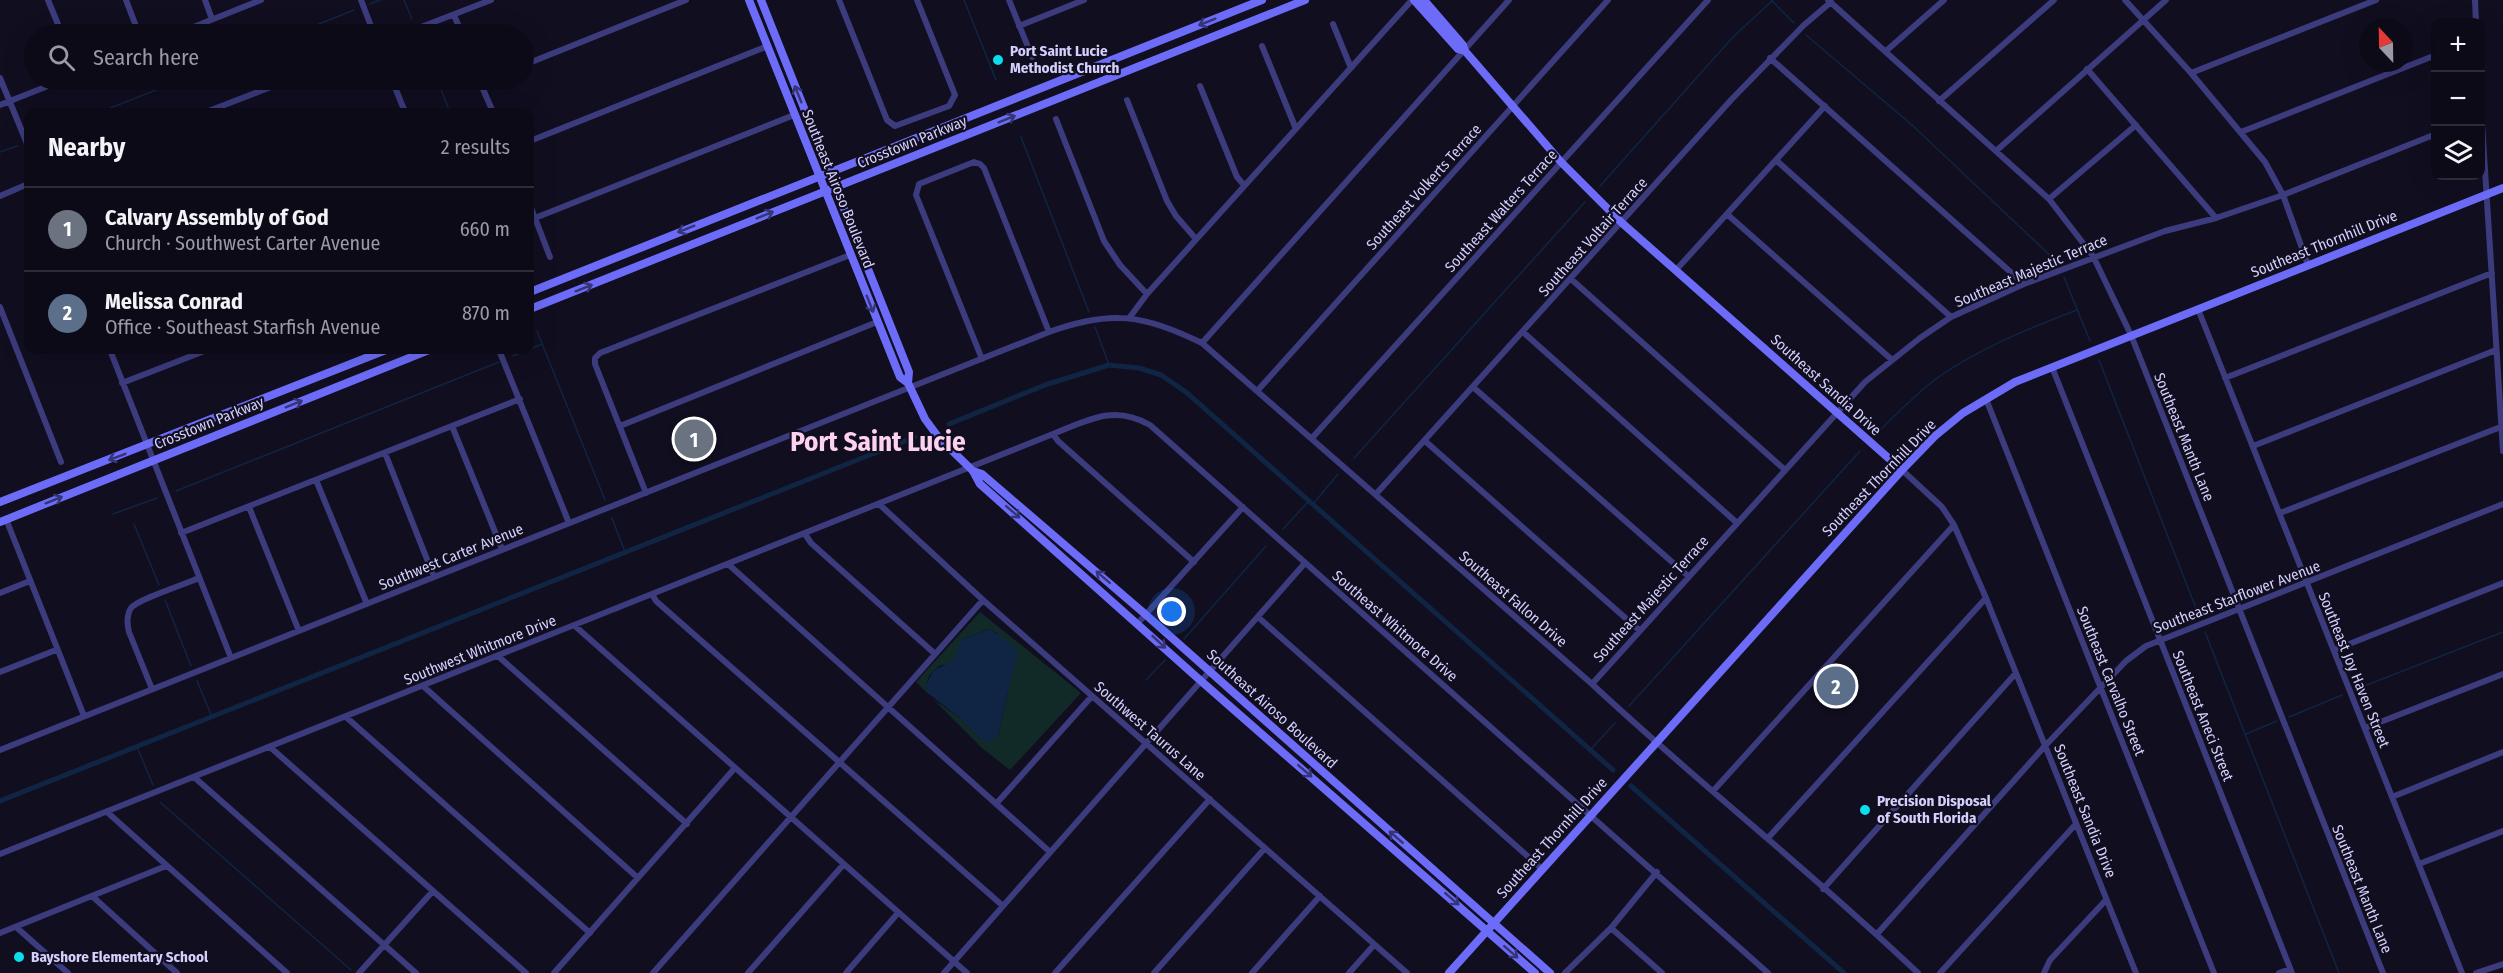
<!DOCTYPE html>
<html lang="en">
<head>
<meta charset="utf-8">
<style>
  body { margin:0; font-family:"Fira Sans Condensed",sans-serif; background:#1b1825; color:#f1f3f6 }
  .controls { position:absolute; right:18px; top:18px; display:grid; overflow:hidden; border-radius:12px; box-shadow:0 6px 24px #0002 }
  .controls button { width:54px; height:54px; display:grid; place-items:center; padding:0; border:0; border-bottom:2px solid #2d2b37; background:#0d0a18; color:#f1f3f6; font:30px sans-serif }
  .compass { position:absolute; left:2359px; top:18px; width:54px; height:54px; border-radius:50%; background:#0d0a18; box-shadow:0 6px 24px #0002; rotate:338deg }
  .you { position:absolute; left:1172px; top:612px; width:21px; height:21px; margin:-15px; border:4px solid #fff; border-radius:50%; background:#1a73e8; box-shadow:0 0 0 9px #1a73e833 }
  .badge { display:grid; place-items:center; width:39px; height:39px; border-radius:50%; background:#2563eb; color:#fff; font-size:20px; font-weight:700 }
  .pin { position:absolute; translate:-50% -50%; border:3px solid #fff; box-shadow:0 2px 6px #0006 }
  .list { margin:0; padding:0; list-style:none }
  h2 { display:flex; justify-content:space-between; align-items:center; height:78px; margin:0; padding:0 24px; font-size:26px }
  h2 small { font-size:20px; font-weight:400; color:#9a9aa2 }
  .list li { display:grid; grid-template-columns:39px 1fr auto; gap:18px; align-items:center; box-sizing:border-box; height:84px; padding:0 24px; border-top:2px solid #2d2b37 }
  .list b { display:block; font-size:22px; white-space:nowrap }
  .list p { margin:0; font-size:20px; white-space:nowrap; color:#9a9aa2 }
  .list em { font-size:20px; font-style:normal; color:#9a9aa2 }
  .icon { flex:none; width:33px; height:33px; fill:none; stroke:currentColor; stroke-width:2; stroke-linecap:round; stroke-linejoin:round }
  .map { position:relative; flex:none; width:2503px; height:973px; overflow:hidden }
  .search { position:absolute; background:#0d0a18; box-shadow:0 6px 24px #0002; left:24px; top:24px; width:510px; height:66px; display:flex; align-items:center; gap:15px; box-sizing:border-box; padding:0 21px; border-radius:33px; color:#9a9aa2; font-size:22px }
  .panel { position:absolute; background:#0d0a18; box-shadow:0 6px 24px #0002; left:24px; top:108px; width:510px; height:246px; border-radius:12px }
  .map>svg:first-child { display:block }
  .green { fill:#112a28 }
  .water { fill:#0f2543 }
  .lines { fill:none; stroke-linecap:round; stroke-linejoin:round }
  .stream { stroke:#0f2543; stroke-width:1.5 }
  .canal { stroke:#0f2543; stroke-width:5 }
  .street { stroke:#3c3b7d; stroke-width:6 }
  .secondary { stroke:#6c6cf8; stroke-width:8 }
  .oneway { stroke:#353476 }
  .poi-dot { fill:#0bdded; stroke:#110e20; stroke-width:2 }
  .labels { text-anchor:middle; stroke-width:4.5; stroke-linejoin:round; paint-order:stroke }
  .poi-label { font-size:15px; font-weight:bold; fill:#d4d0fd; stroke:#110e20; text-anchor:start }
  .street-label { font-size:15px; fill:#d4d0fd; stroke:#110e20 }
  .town-label { font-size:27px; font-weight:bold; fill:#fdd2ee; stroke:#110e20 }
</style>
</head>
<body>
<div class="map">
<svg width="2503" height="973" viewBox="0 0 2503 973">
  <rect width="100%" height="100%" fill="#110e20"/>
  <path class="green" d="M980,612l101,81 -71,77 -28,-22 -49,-49 28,20 21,21 16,-5 10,-42 -11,-60 -8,-4 -26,10 -5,15 -8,9 -11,3 -10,10 -4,15 -9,-9z"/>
  <path class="water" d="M990,629l26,19 1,6 -19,81 -9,7 -7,-2 -21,-21 -36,-28c8,-31 17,-18 33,-37l-2,-5 7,-10z"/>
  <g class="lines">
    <path class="stream" d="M404,0l8,19
      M964,0l32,80
      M1771,0l23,23
      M370,4l10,-4
      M294,34l60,-24
      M1806,35l106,90 144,136
      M437,80l13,32
      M100,112l82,-32
      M1021,137l68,175
      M0,152l17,-6
      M1600,186l132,-148 41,-38
      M2064,277l26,64
      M1095,327l14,38
      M537,331l68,169
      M530,349l12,-5
      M513,356l16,-6
      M2099,360l100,256
      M1878,432c20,-19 39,-40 62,-56 42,-29 90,-48 137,-66
      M1354,458l231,-256
      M176,491l323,-129
      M1313,504l25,-30
      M113,514l44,-16
      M612,518l13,34
      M134,524l25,61
      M1283,529l26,-28
      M165,600l26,66
      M2205,632l134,341
      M1184,639l82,-93
      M1146,680l19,-20
      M197,681l15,36
      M2359,688l144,-56
      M1629,706l231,-255
      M2289,717l53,-22
      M2246,734l31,-13
      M137,747l16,38
      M1591,749l24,-26
      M160,802l191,168"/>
    <path class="canal" d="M949,424l96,-39 64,-20 30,3 22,7 25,17 427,378
      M1631,786l213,187
      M0,801l915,-364"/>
    <path class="street" d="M48,0l14,34
      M126,0l13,34
      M205,0l7,19
      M361,0l13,34
      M839,0l48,120 8,6 54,-20 6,-11 -38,-95
      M1009,0l23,57
      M1828,0l221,199 44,57 38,79 252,638
      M2125,0l66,73 74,89 18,33 25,70
      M2475,0l1,22
      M454,15l8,19
      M1333,24l18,44
      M1019,26l65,-26
      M176,34l85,-34
      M403,34l88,-34
      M1262,46l34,83
      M1886,51l58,-51
      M1770,58l254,226
      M524,65l162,-65
      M2087,69l129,149
      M2191,73l185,-73
      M0,78l28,68
      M392,80l13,32
      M479,80l14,32
      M1200,86l37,91 7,8
      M2480,92l23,359
      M1127,100l40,101 9,15 20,23
      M1939,101l115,-101
      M0,105l63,-25
      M206,112l83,-32
      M1056,119l48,122 16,24 27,29
      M2241,132l195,-77
      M530,141l238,-95
      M1996,151l170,-151
      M1777,161l174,156
      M0,196l28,-12
      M2049,199l87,-74
      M530,205l20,52
      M1728,215l163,144
      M535,218l259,-103
      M1676,270l149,-164
      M1571,279l213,190
      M0,307l61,155
      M2198,309l264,664
      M1130,317l17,-23 265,-294
      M1523,332l213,190
      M1202,343l307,-343
      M110,350l121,308
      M499,350l70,173
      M982,359l-66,-164 3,-11 55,-22 6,2 4,4 65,164
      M2052,367l240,606
      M2225,378l267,-105
      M122,383l85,-33
      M1473,387l215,189
      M1258,390l350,-390
      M1986,399l228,574
      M452,426l50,123
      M620,426l257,-104
      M1053,434l5,7 136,121
      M1312,438l396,-438
      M1425,441l214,189
      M2253,446l243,-96
      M385,453l49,124
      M1902,470l40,37 12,18 32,73 150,375
      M316,480l51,124
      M646,493l-51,-129v-6l5,-5 250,-98
      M1376,494l355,-394 73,-75 27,-23
      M879,504l104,96 424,373
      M249,507l50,124
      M2280,513l223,-87
      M6,519l78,197
      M181,533l339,-134
      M805,534l6,9 123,110
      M728,564l322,288
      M0,593l30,-12
      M652,594l4,7 347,305
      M1258,617l284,252
      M1138,623l105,-116
      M575,626l392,347
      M2334,650l169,-67
      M498,656l189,168
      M0,672l56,-22
      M1592,684l273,-302 55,-44 31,-21 73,-33 141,-53 51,-13 67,-23 153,-61
      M423,686l215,192
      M152,689l-23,-57c-2,-8 -3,-16 2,-24 7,-9 55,-24 68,-30
      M346,717l244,216
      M2365,728l138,-54
      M270,747l256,226
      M0,750l1049,-418c63,-23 94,-17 153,11l390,341c106,99 221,189 326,289
      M194,777l222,196
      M1714,790l240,-265
      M2392,797l111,-45
      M996,804l96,-108
      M107,812l180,161
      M1768,838l218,-240
      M0,854l1053,-420c35,-14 61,-30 97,-9l618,548
      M2419,864l84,-33
      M1823,889l193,-216
      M92,896l85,77
      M16,927l52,46
      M1611,928l51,45
      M0,933l166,-67
      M1877,934l167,-187 82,-86 20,-15 357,-142
      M359,973l74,-82
      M554,973l180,-204
      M653,973l330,-373
      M748,973l95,-108
      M846,973l52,-60
      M944,973l361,-410
      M1055,973l155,-174
      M1154,973l111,-125
      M1252,973l68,-77
      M1349,973l25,-28
      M1565,973l46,-45 46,-56
      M1940,973l135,-148
      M2044,973l6,-13 56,-60
      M2279,973l11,-4
      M2476,973l27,-9"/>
    <path class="secondary" d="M749,0l151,377 8,6
      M761,0l148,372 -1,11 17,36 14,19 34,33 7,13 221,197 334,292
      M1414,0l44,49 7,2
      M1424,0l39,45 2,6 96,111 61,61 280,247
      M530,292l732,-292
      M530,309l775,-309
      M973,471l9,3 163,140 405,359
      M0,502l386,-152
      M0,522l429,-172
      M1449,973l453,-503 33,-34 28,-23 52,-31 488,-194"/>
  </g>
  <defs><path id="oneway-shaft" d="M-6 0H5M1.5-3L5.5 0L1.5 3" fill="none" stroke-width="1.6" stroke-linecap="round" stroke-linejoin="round" transform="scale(1.5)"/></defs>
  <g class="oneway">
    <use href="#oneway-shaft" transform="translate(1207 22) rotate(158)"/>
    <use href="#oneway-shaft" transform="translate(798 94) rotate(-112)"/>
    <use href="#oneway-shaft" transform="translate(1007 119) rotate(-22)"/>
    <use href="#oneway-shaft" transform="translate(765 215) rotate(-22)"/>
    <use href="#oneway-shaft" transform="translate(686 229) rotate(158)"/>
    <use href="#oneway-shaft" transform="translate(584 288) rotate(-22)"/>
    <use href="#oneway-shaft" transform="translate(870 304) rotate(68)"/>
    <use href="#oneway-shaft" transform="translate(294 404) rotate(-22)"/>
    <use href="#oneway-shaft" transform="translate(117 457) rotate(159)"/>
    <use href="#oneway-shaft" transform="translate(54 500) rotate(-22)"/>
    <use href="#oneway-shaft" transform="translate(1013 512) rotate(41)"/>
    <use href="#oneway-shaft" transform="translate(1103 577) rotate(-139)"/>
    <use href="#oneway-shaft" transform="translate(1159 642) rotate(43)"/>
    <use href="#oneway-shaft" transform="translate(1305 771) rotate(41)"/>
    <use href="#oneway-shaft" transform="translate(1396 837) rotate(-139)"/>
    <use href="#oneway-shaft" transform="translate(1452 899) rotate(41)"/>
    <use href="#oneway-shaft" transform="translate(1511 952) rotate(41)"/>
  </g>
  <g class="poi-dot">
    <circle cx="998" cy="60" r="6"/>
    <circle cx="1865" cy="810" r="6"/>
    <circle cx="19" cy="957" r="6"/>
  </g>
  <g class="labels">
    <g class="poi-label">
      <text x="1010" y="56">Port Saint Lucie<tspan x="1010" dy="17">Methodist Church</tspan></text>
      <text x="1877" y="806">Precision Disposal<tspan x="1877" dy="17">of South Florida</tspan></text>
      <text x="31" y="962">Bayshore Elementary School</text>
    </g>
    <g class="street-label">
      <text transform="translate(912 142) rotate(-22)" y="5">Crosstown Parkway</text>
      <text transform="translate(1424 187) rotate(-48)" y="5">Southeast Volkerts Terrace</text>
      <text transform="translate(838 189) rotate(68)" y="5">Southeast Airoso Boulevard</text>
      <text transform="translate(1501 211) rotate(-48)" y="5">Southeast Walters Terrace</text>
      <text transform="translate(1593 237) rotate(-48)" y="5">Southeast Voltair Terrace</text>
      <text transform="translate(2324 244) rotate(-22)" y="5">Southeast Thornhill Drive</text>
      <text transform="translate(2031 271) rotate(-23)" y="5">Southeast Majestic Terrace</text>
      <text transform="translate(1826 385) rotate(42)" y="5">Southeast Sandia Drive</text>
      <text transform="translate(209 423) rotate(-22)" y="5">Crosstown Parkway</text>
      <text transform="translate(2184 437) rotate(68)" y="5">Southeast Manth Lane</text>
      <text transform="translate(1879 478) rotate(-46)" y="5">Southeast Thornhill Drive</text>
      <text transform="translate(451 557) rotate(-22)" y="5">Southwest Carter Avenue</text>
      <text transform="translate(2237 597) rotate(-21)" y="5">Southeast Starflower Avenue</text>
      <text transform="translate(1513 599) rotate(41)" y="5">Southeast Fallon Drive</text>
      <text transform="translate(1651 599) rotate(-48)" y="5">Southeast Majestic Terrace</text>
      <text transform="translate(1395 626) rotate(41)" y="5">Southeast Whitmore Drive</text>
      <text transform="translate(480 650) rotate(-22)" y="5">Southwest Whitmore Drive</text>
      <text transform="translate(2354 670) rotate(68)" y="5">Southeast Joy Haven Street</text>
      <text transform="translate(2111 681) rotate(68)" y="5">Southeast Carvalho Street</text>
      <text transform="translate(1272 709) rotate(42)" y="5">Southeast Airoso Boulevard</text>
      <text transform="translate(2203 716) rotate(68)" y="5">Southeast Aneci Street</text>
      <text transform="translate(1150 731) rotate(41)" y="5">Southwest Taurus Lane</text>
      <text transform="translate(2085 811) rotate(68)" y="5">Southeast Sandia Drive</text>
      <text transform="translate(1552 838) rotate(-48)" y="5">Southeast Thornhill Drive</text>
      <text transform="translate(2362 889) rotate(68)" y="5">Southeast Manth Lane</text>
    </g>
    <g class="town-label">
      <text x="878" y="451">Port Saint Lucie</text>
    </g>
  </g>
</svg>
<div class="controls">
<button>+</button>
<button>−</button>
<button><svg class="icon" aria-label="layers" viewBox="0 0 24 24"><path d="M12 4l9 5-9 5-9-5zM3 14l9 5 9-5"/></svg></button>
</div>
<svg class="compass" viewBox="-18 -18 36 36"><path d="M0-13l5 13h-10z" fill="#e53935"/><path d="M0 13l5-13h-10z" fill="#9a9aa2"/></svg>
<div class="you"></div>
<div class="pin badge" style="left:694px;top:439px;background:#6b7280">1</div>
<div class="pin badge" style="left:1836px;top:686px;background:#5c6f8a">2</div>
<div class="search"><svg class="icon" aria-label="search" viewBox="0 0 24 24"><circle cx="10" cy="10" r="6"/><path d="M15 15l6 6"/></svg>Search here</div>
<section class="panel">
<h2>Nearby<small>2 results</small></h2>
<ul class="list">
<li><span class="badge" style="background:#6b7280">1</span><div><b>Calvary Assembly of God</b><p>Church · Southwest Carter Avenue</p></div><em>660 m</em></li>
<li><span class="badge" style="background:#5c6f8a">2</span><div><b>Melissa Conrad</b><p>Office · Southeast Starfish Avenue</p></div><em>870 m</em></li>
</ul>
</section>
</div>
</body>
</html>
